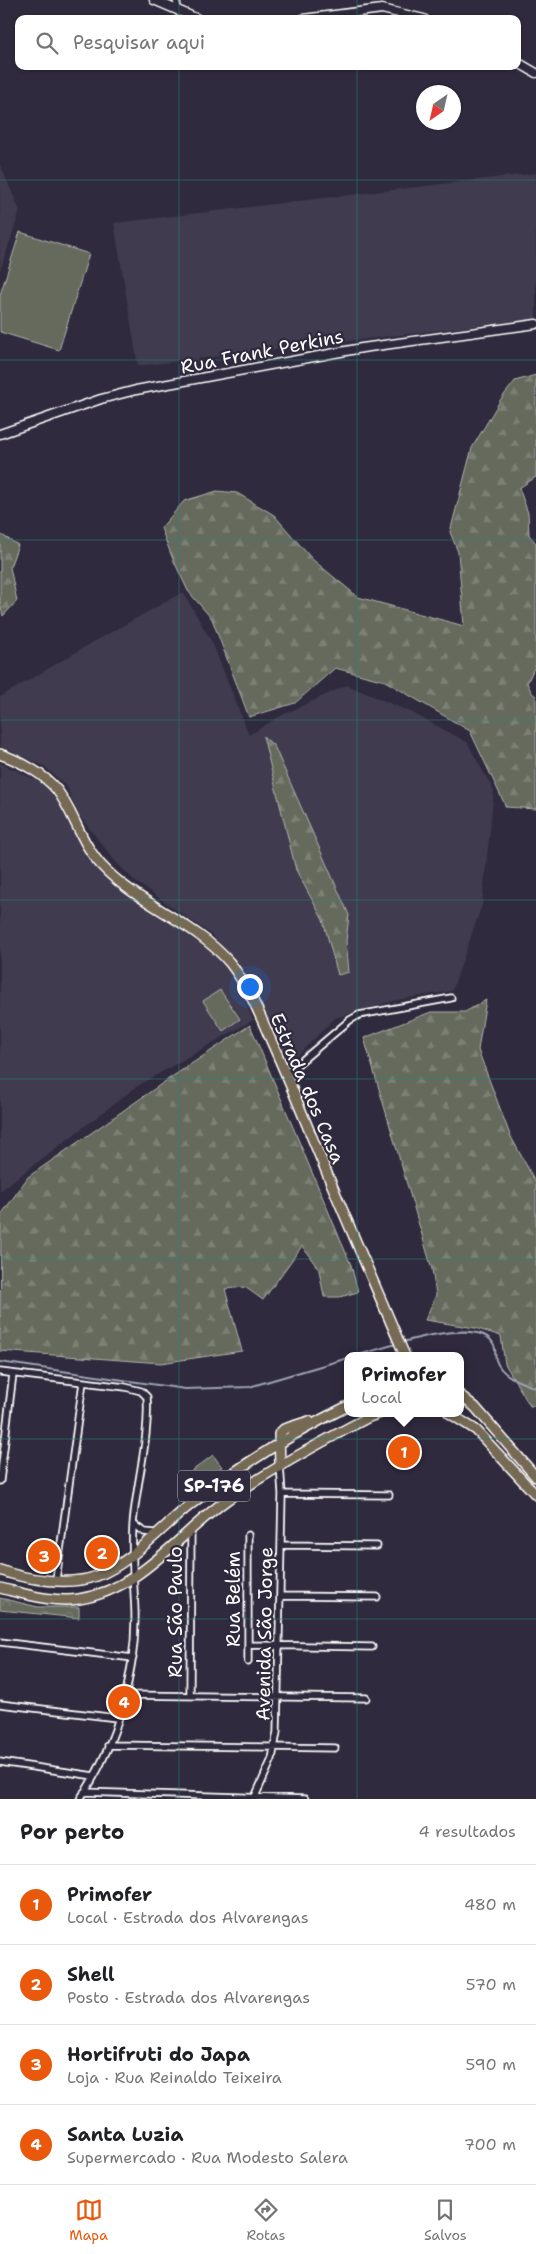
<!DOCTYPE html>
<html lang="pt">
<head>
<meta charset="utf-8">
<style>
  body { margin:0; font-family:"Shantell Sans",sans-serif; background:#f2f2f2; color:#202124 }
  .compass { position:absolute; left:416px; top:85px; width:45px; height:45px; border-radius:50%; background:#fff; box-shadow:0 1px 4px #0004; rotate:214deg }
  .you { position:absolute; left:249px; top:986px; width:18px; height:18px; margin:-12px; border:4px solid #fff; border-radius:50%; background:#1a73e8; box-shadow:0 0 0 8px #1a73e833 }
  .badge { display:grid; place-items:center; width:32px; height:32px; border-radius:50%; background:#ea580c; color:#fff; font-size:16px; font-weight:700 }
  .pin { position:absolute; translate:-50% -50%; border:2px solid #fff; box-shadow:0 1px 5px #0006 }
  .popup { position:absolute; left:344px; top:1352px; width:120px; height:65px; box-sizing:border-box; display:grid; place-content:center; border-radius:10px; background:#fff; filter:drop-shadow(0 1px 4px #0005); font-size:16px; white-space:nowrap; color:#757577 }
  .popup b { font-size:19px; color:#202124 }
  .popup::after { content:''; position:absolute; left:50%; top:100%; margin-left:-10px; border:10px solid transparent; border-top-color:#fff }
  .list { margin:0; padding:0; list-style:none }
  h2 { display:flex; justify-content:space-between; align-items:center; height:65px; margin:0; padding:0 20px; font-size:21px }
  h2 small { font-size:16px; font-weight:400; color:#757577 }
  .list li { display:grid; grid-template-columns:32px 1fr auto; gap:15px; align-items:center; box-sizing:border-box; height:80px; padding:0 20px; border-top:1px solid #e0e0e0 }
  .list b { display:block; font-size:19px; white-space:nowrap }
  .list p { margin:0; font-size:16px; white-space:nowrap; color:#757577 }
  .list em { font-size:16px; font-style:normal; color:#757577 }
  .icon { flex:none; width:28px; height:28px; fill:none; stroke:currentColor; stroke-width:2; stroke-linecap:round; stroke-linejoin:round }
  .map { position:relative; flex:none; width:536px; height:1799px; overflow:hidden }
  .search { position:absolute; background:#fff; box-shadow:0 1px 4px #0004; left:15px; right:15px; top:15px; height:55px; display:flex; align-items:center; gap:12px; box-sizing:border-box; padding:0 18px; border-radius:10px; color:#757577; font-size:19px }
  .sheet { height:385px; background:#fff }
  nav { display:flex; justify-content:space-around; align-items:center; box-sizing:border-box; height:70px; border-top:1px solid #e0e0e0; background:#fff; font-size:14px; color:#757577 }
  nav a { display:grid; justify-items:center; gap:2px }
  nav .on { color:#ea580c }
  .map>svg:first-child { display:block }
  .built { fill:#3f3a50 }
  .forest { fill:url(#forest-firs); stroke:#b2b4ae }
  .park { fill:url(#park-crowns); stroke:#b2b4ae }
  .pitch { fill:#656a5c; stroke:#b2b4ae }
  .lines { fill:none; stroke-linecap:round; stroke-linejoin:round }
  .stream { stroke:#9da3b2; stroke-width:2 }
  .street-casing { stroke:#fff; stroke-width:9 }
  .secondary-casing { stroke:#fff; stroke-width:11 }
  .primary-casing { stroke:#fff; stroke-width:12 }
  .street { stroke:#2f2a3d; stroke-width:5.5 }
  .secondary { stroke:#2f2a3d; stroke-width:8 }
  .primary { stroke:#766a55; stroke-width:9 }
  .grid { fill:none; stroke:#27847c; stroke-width:1; stroke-opacity:0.55 }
  .labels { text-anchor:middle; stroke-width:4.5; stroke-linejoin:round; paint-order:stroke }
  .shield { fill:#2f2a3d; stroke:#c1bfc5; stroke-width:1 }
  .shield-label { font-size:18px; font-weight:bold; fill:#fff }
  .street-label { font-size:19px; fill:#fff; stroke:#2f2a3d }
</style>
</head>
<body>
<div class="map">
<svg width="536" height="1799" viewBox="0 0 536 1799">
  <defs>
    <pattern id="forest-firs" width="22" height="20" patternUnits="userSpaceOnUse" patternTransform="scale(1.25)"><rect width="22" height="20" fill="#656a5c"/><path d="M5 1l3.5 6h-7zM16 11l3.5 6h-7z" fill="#7c8074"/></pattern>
    <pattern id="park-crowns" width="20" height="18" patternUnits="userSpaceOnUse" patternTransform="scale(1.25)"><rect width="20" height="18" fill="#656a5c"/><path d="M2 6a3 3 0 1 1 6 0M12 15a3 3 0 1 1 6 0" fill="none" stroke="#7c8074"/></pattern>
  </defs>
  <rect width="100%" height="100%" fill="#2f2a3d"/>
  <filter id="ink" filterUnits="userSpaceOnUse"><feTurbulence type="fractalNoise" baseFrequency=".02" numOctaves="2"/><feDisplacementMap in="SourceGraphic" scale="10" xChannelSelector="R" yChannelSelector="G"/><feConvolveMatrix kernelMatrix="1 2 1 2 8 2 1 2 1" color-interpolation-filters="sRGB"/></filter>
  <g filter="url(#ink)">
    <path class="built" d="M0,164l20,47 -20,60z
      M536,173v146l-398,47 -24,-143z
      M183,592l29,50 37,93 31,-19 67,-31 66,28 54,29 27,49 -12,114 -30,86 -55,9 -62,18 -45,45 -42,-86 -36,-42 -76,-53 -21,-21 -38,-48 -10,-26 -23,-21 -44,-20v-49l88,-52z
      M0,763l47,22 54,89 112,78 23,28 17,40 -114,65 -139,106z"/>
    <path class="forest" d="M536,375v102l-17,11 9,25 1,22 7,8v121l-9,19 5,10 4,3v113l-30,-2 -36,-76 -85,-50 -50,-13 -40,35 -46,14 -37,-98 -24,-28 -16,-34 -11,-29 23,-27 33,-10 20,2 37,22 38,44 46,38 106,29 -6,-74 -8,-20 22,-84 29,-49 14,-18z
      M0,534l18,11 -8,22 7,34 -14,15 -3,-12z
      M263,736l11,10 75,169 -3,26 3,31 -11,3 -15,-55 -27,-50z
      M486,1000l-8,50 32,85 26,48v223h-6l-25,-42 -4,-28 -26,-8 -50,-8 11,-25 -4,-26 -68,-231 67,-26h34z
      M250,1025l101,240 7,27 -18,5h-16l-5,-27 -17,-24 -39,54 -18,-13 -20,2 17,62 -81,12 -161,-12 1,-136 27,-38 142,-99z"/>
    <path class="park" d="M0,1598l38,9h41v11l-79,-8z"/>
    <path class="pitch" d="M20,232l69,22 -30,96 -59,-18v-37z
      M220,990l20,29 -17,12 -20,-30z
      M213,1455l9,12 -29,22 -9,-12z"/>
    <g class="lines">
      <path class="stream" d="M403,1342c18,-5 81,-22 91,3 2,5 1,10 2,15 5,16 26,23 40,28
        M355,1356l41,-12
        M0,1362l185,27 64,-2 99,-29"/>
      <defs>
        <path id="street" d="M176,0l3,13
          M286,1074l64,-54 9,-5 92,-17
          M0,1372l125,15 16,4 6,6c3,41 -11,87 -14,128 -2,30 1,58 2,88 1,61 -19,135 -55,186
          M0,1481l13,-107
          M282,1494l107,1
          M133,1524l11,8 11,1
          M281,1545l96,1
          M56,1580l27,-198
          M280,1596l97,1
          M0,1642l133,16
          M248,1645l124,2
          M248,1662v-127
          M125,1695l241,3
          M190,1695l1,-165
          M0,1704l117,14
          M108,1745l227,3
          M0,1762l94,14
          M84,1792l221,7
          M254,1799l18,-40 5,-27 5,-238 -2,-30"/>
        <path id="secondary" d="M154,0l44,19
          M303,19l79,-10 42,10
          M517,62l19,11
          M0,434l101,-35 35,-9 226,-42 174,-24"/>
        <path id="primary" d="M0,754c20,7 44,20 57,36 17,23 24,53 44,75 37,40 93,56 129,98 17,22 28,47 39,73 14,31 27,62 40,94 31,76 64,150 96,226
          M460,1395l15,12 61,70
          M449,1413l27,17 60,65
          M280,1464l-1,-30 5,-5 25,-8
          M0,1570c26,10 71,16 97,6 33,-12 65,-49 93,-71 49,-39 101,-71 158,-99
          M0,1588c25,6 53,15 79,11 61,-9 101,-66 149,-100 45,-31 93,-57 141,-82l11,-4"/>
      </defs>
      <use href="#street" class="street-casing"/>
      <use href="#secondary" class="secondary-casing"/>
      <use href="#primary" class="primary-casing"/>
      <use href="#street" class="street"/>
      <use href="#secondary" class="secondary"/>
      <use href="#primary" class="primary"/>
    </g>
  </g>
  <path class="grid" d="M179,0v19M357,0v19M179,66v1733M357,66v1733M0,180h536M0,360h536M0,540h536M0,720h536M0,900h536M0,1079h536M0,1259h536M0,1439h536M0,1619h536"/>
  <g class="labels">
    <rect class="shield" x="178" y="1470.5" width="72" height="31" rx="4"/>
    <g class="shield-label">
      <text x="214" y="1492">SP-176</text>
    </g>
    <g class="street-label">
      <text transform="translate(262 351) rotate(-11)" y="7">Rua Frank Perkins</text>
      <text transform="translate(308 1088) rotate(67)" y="7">Estrada dos Casa</text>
      <text transform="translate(233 1599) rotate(-90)" y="7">Rua Belém</text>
      <text transform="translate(175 1612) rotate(-90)" y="7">Rua São Paulo</text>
      <text transform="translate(264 1634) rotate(-89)" y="7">Avenida São Jorge</text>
    </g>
  </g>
</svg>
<svg class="compass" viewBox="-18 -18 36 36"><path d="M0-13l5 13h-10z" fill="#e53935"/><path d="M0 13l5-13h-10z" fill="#757577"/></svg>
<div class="you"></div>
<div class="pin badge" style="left:404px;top:1452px">1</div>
<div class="popup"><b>Primofer</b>Local</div>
<div class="pin badge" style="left:102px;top:1553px">2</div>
<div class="pin badge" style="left:44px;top:1556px">3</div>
<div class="pin badge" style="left:124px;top:1702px">4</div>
<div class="search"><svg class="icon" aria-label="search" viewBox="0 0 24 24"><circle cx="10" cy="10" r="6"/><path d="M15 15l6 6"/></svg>Pesquisar aqui</div>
</div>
<section class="sheet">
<h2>Por perto<small>4 resultados</small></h2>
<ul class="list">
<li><span class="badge">1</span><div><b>Primofer</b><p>Local · Estrada dos Alvarengas</p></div><em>480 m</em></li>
<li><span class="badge">2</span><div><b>Shell</b><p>Posto · Estrada dos Alvarengas</p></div><em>570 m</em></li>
<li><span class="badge">3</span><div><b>Hortifruti do Japa</b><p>Loja · Rua Reinaldo Teixeira</p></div><em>590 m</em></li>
<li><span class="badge">4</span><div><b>Santa Luzia</b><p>Supermercado · Rua Modesto Salera</p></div><em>700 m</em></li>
</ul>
</section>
<nav>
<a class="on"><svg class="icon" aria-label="map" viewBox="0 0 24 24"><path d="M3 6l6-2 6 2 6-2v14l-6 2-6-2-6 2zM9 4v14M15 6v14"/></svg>Mapa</a>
<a><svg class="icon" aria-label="directions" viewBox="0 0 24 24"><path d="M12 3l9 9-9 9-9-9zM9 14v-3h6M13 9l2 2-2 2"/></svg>Rotas</a>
<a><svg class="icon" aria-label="saved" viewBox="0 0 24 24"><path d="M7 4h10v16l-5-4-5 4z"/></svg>Salvos</a>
</nav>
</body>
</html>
